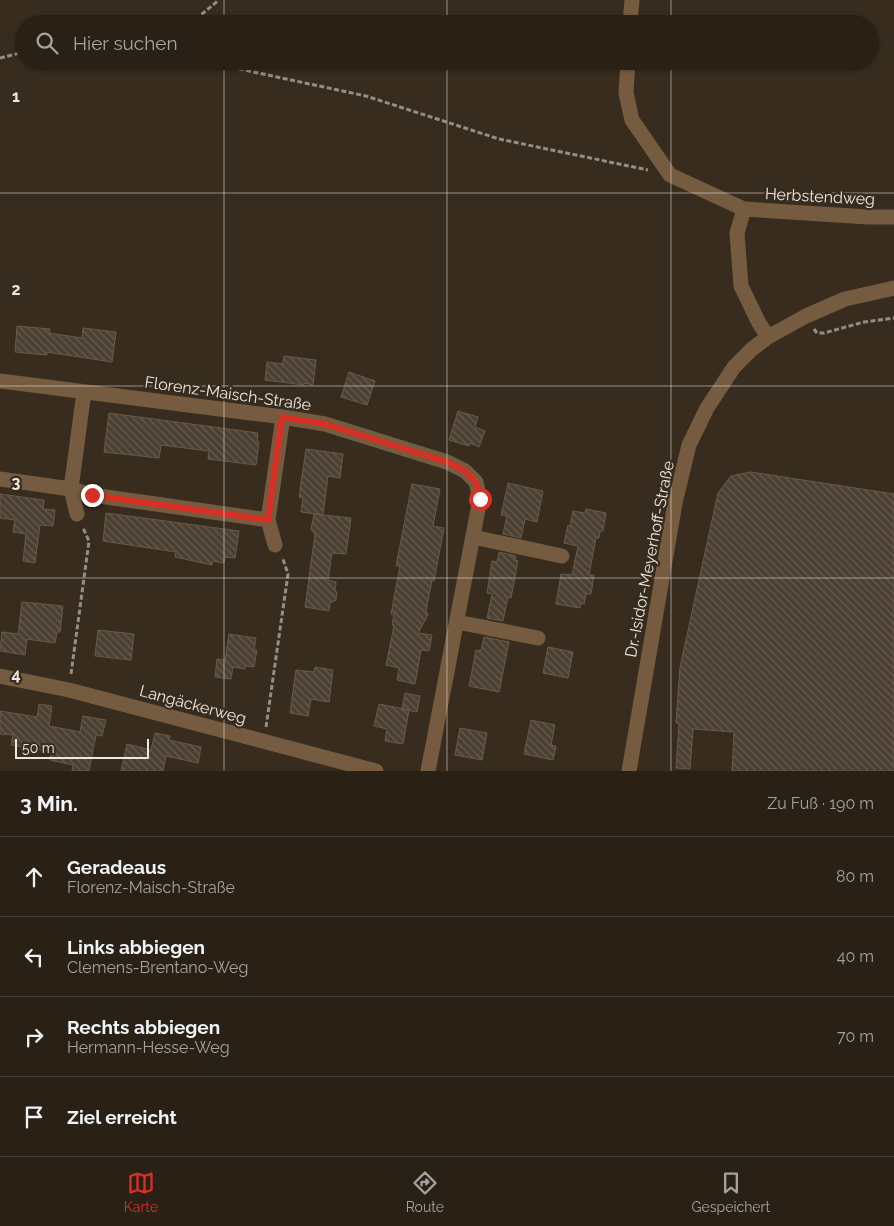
<!DOCTYPE html>
<html lang="de">
<head>
<meta charset="utf-8">
<style>
  body { margin:0; font-family:Raleway,sans-serif; background:#352e23; color:#f1f3f6 }
  .scale { position:absolute; left:15px; bottom:12px; width:134px; box-sizing:border-box; padding-left:5px; border:2px solid #f0e8df; border-top:0; font-size:14px; line-height:18px; white-space:nowrap; color:#f0e8df; -webkit-text-stroke:4px #372c1e; paint-order:stroke }
  .stop { position:absolute; width:15px; height:15px; margin:-11px; border:4px solid #d93025; border-radius:50%; background:#fff }
  .stop.end { background:#d93025; border-color:#fff; box-shadow:0 1px 5px #0008 }
  .list { margin:0; padding:0; list-style:none }
  h2 { display:flex; justify-content:space-between; align-items:center; height:65px; margin:0; padding:0 20px; font-size:21px }
  h2 small { font-size:16px; font-weight:400; color:#a5a3a1 }
  .list li { display:grid; grid-template-columns:32px 1fr auto; gap:15px; align-items:center; box-sizing:border-box; height:80px; padding:0 20px; border-top:1px solid #453e35 }
  .list b { display:block; font-size:19px; white-space:nowrap }
  .list p { margin:0; font-size:16px; white-space:nowrap; color:#a5a3a1 }
  .list em { font-size:16px; font-style:normal; color:#a5a3a1 }
  .icon { flex:none; width:28px; height:28px; fill:none; stroke:currentColor; stroke-width:2; stroke-linecap:round; stroke-linejoin:round }
  .map { position:relative; flex:none; width:894px; height:771px; overflow:hidden }
  .search { position:absolute; background:#292116; box-shadow:0 1px 4px #0004; left:15px; right:15px; top:15px; height:55px; display:flex; align-items:center; gap:12px; box-sizing:border-box; padding:0 18px; border-radius:28px; color:#a5a3a1; font-size:19px }
  .sheet { height:385px; background:#292116 }
  nav { display:flex; justify-content:space-around; align-items:center; box-sizing:border-box; height:70px; border-top:1px solid #453e35; background:#292116; font-size:14px; color:#a5a3a1 }
  nav a { display:grid; justify-items:center; gap:2px }
  nav .on { color:#d93025 }
  .map>svg:first-child { display:block }
  .building { fill:url(#building-back-hatch); stroke:#685b4c }
  .lines { fill:none; stroke-linecap:round; stroke-linejoin:round }
  .path { stroke:#978d82; stroke-width:3; stroke-dasharray:5 2.5; stroke-linecap:butt }
  .minor { stroke:#755c40; stroke-width:15 }
  .route { stroke:#d93025; stroke-width:6 }
  .grid { fill:none; stroke:#f0e8df; stroke-width:1; stroke-opacity:0.55 }
  .labels { text-anchor:middle; stroke-width:4.5; stroke-linejoin:round; paint-order:stroke }
  .street-label { font-size:16px; fill:#f0e8df; stroke:#372c1e }
  .grid-label { font-size:16px; text-anchor:middle; font-weight:bold; fill:#f0e8df; stroke:#372c1e; stroke-width:4.5; stroke-linejoin:round; paint-order:stroke }
</style>
</head>
<body>
<div class="map">
<svg width="894" height="771" viewBox="0 0 894 771">
  <defs>
    <pattern id="building-back-hatch" width="6" height="6" patternUnits="userSpaceOnUse" patternTransform="scale(1.25)"><rect width="6" height="6" fill="#4c4032"/><path d="M-1 5l2 2M0 0l6 6M5-1l2 2" fill="none" stroke="#665c4f"/></pattern>
  </defs>
  <rect width="100%" height="100%" fill="#372c1e"/>
  <path class="building" d="M17,326l33,3 -1,4 33,5 1,-10 33,4 -4,30 -65,-10v3l-32,-3z
    M284,356l32,4 -3,25 -9,-2v2l-39,-5 2,-18 16,2z
    M349,372l26,9 -8,24 -26,-8z
    M458,411l20,6 -3,10 10,4 -6,16 -9,-4 -1,3 -20,-6z
    M109,413l149,20 -1,8 2,1 -3,23 -48,-6 1,-8 -48,-6 -2,13 -55,-6z
    M306,449l37,5 -3,24 -12,-2 -5,39 -22,-3 2,-14 -4,-1z
    M751,472l143,22v277h-162l2,-39 -41,-3 -3,40 -14,-1 3,-45h-3l4,-56 38,-174 13,-17z
    M508,483l35,8 -6,31 -12,-3 -4,19 -18,-4 4,-18 -6,-1z
    M412,484l28,5 -7,37 11,2 -10,53 -2,-1 -6,31 2,4 -10,18 14,2 -3,16 -8,-1 -6,34 -18,-4 2,-12 -13,-3 8,-39 -2,-1 2,-11h-3l9,-48h-4z
    M0,494l44,6 -1,9 12,1 -2,16 -13,-1 -5,38 -12,-2 3,-27 -13,-2 2,-12 -15,-2z
    M586,509l20,4 -3,18h-3l-1,7h-3l-7,37h5l-3,19h-5l-2,10 -3,-1 -1,5 -24,-4 5,-30 11,1 6,-29 -14,-3 4,-18 2,1 3,-15 12,2z
    M106,513l133,18 -4,27 -10,-1 -1,6 -11,-2 -1,4 -37,-8 1,-5 -73,-11z
    M314,514l37,4 -5,36 -14,-1 -4,27 8,2 -1,9 2,1 -1,8 -6,3 -1,8 -24,-4 10,-73 -4,-5z
    M499,552l17,4 -1,4 3,1 -7,37 -3,-1 -5,24 -16,-3 5,-24 -5,-1 5,-32 5,1z
    M22,602l41,4 -3,26h-3l-2,11 -28,-4 -2,16 -25,-4 2,-19 16,2z
    M98,630l36,4 -3,26 -36,-4z
    M229,634l27,4 -2,12h3l-3,17 -9,-1v3l-12,-2 -2,12 -16,-2 2,-18 8,1z
    M484,637l25,5 -10,50 -30,-6 7,-36 5,1z
    M548,647l25,5 -5,26 -25,-5z
    M315,667l18,3 -4,32 -18,-3 -3,17 -18,-3 6,-43 18,2z
    M405,693l15,3 -3,16 -15,-3z
    M39,704l13,2 -3,20 31,6 3,-16 23,4 -4,16 -6,-1 -7,36h-17l1,-6 -23,-5 2,-10h-7v1l-34,-6 2,-10 -13,-1v-23l37,6z
    M379,704l30,6 -6,34 -18,-3 2,-12 -13,-3z
    M531,720l24,5 -4,20 5,1 -3,14 -29,-6z
    M460,728l27,5 -5,27 -27,-5z
    M155,733l15,3 -1,4 32,7 -3,16 -32,-7 -3,15h-42l6,-27 24,6z"/>
  <g class="lines">
    <path class="path" d="M190,24l29,-24
      M0,58l24,-6
      M202,61l164,35 133,43 149,31
      M814,329l3,4h7l40,-11 30,-4
      M71,674l18,-133 -6,-13
      M266,727l22,-153 -5,-15"/>
    <path class="minor" d="M630,24l2,-24
      M628,61l-2,32 6,27 38,55 74,34 124,8h26
      M744,209l-7,24 4,53 18,37 9,14
      M0,381l283,36 42,7 122,38 18,9 11,11 4,17 -52,272
      M0,479l71,10 21,6 176,25
      M77,514l-6,-25 13,-97
      M473,537l89,19
      M275,545l-7,-25 15,-103
      M457,622l81,16
      M0,676l69,14 307,81
      M629,771l46,-268 14,-58 18,-37 27,-41 18,-18 16,-12 38,-21 39,-17 49,-11"/>
  </g>
  <g class="lines">
    <path class="route" d="M92,495l176,25 14,-103 43,7 122,38 18,9 11,11 4,17"/>
  </g>
  <path class="grid" d="M224,0v24M447,0v24M671,0v24M224,61v710M447,61v710M671,61v710M0,193h894M0,386h894M0,578h894"/>
  <g class="labels">
    <g class="street-label">
      <text transform="translate(820 196) rotate(3)" y="6">Herbstendweg</text>
      <text transform="translate(228 393) rotate(8)" y="6">Florenz-Maisch-Straße</text>
      <text transform="translate(649 559) rotate(-79)" y="6">Dr.-Isidor-Meyerhoff-Straße</text>
      <text transform="translate(193 704) rotate(15)" y="6">Langäckerweg</text>
    </g>
  </g>
  <g class="grid-label">
    <text x="16" y="102">1</text>
    <text x="16" y="295">2</text>
    <text x="16" y="488">3</text>
    <text x="16" y="680">4</text>
  </g>
</svg>
<div class="scale">50 m</div>
<div class="stop" style="left:480px;top:499px"></div>
<div class="stop end" style="left:92px;top:495px"></div>
<div class="search"><svg class="icon" aria-label="search" viewBox="0 0 24 24"><circle cx="10" cy="10" r="6"/><path d="M15 15l6 6"/></svg>Hier suchen</div>
</div>
<section class="sheet">
<h2>3 Min.<small>Zu Fuß · 190 m</small></h2>
<ul class="list">
<li><svg class="icon" aria-label="ahead" viewBox="0 0 24 24"><path d="M12 20V5M6 11l6-6 6 6"/></svg><div><b>Geradeaus</b><p>Florenz-Maisch-Straße</p></div><em>80 m</em></li>
<li><svg class="icon" aria-label="left" viewBox="0 0 24 24"><path d="M17 20v-9H6M10 6l-5 5 5 5"/></svg><div><b>Links abbiegen</b><p>Clemens-Brentano-Weg</p></div><em>40 m</em></li>
<li><svg class="icon" aria-label="right" viewBox="0 0 24 24"><path d="M7 20v-9h11M14 6l5 5-5 5"/></svg><div><b>Rechts abbiegen</b><p>Hermann-Hesse-Weg</p></div><em>70 m</em></li>
<li><svg class="icon" aria-label="arrive" viewBox="0 0 24 24"><path d="M6 21V4h12l-3 4 3 4H6"/></svg><div><b>Ziel erreicht</b></div></li>
</ul>
</section>
<nav>
<a class="on"><svg class="icon" aria-label="map" viewBox="0 0 24 24"><path d="M3 6l6-2 6 2 6-2v14l-6 2-6-2-6 2zM9 4v14M15 6v14"/></svg>Karte</a>
<a><svg class="icon" aria-label="directions" viewBox="0 0 24 24"><path d="M12 3l9 9-9 9-9-9zM9 14v-3h6M13 9l2 2-2 2"/></svg>Route</a>
<a><svg class="icon" aria-label="saved" viewBox="0 0 24 24"><path d="M7 4h10v16l-5-4-5 4z"/></svg>Gespeichert</a>
</nav>
</body>
</html>
